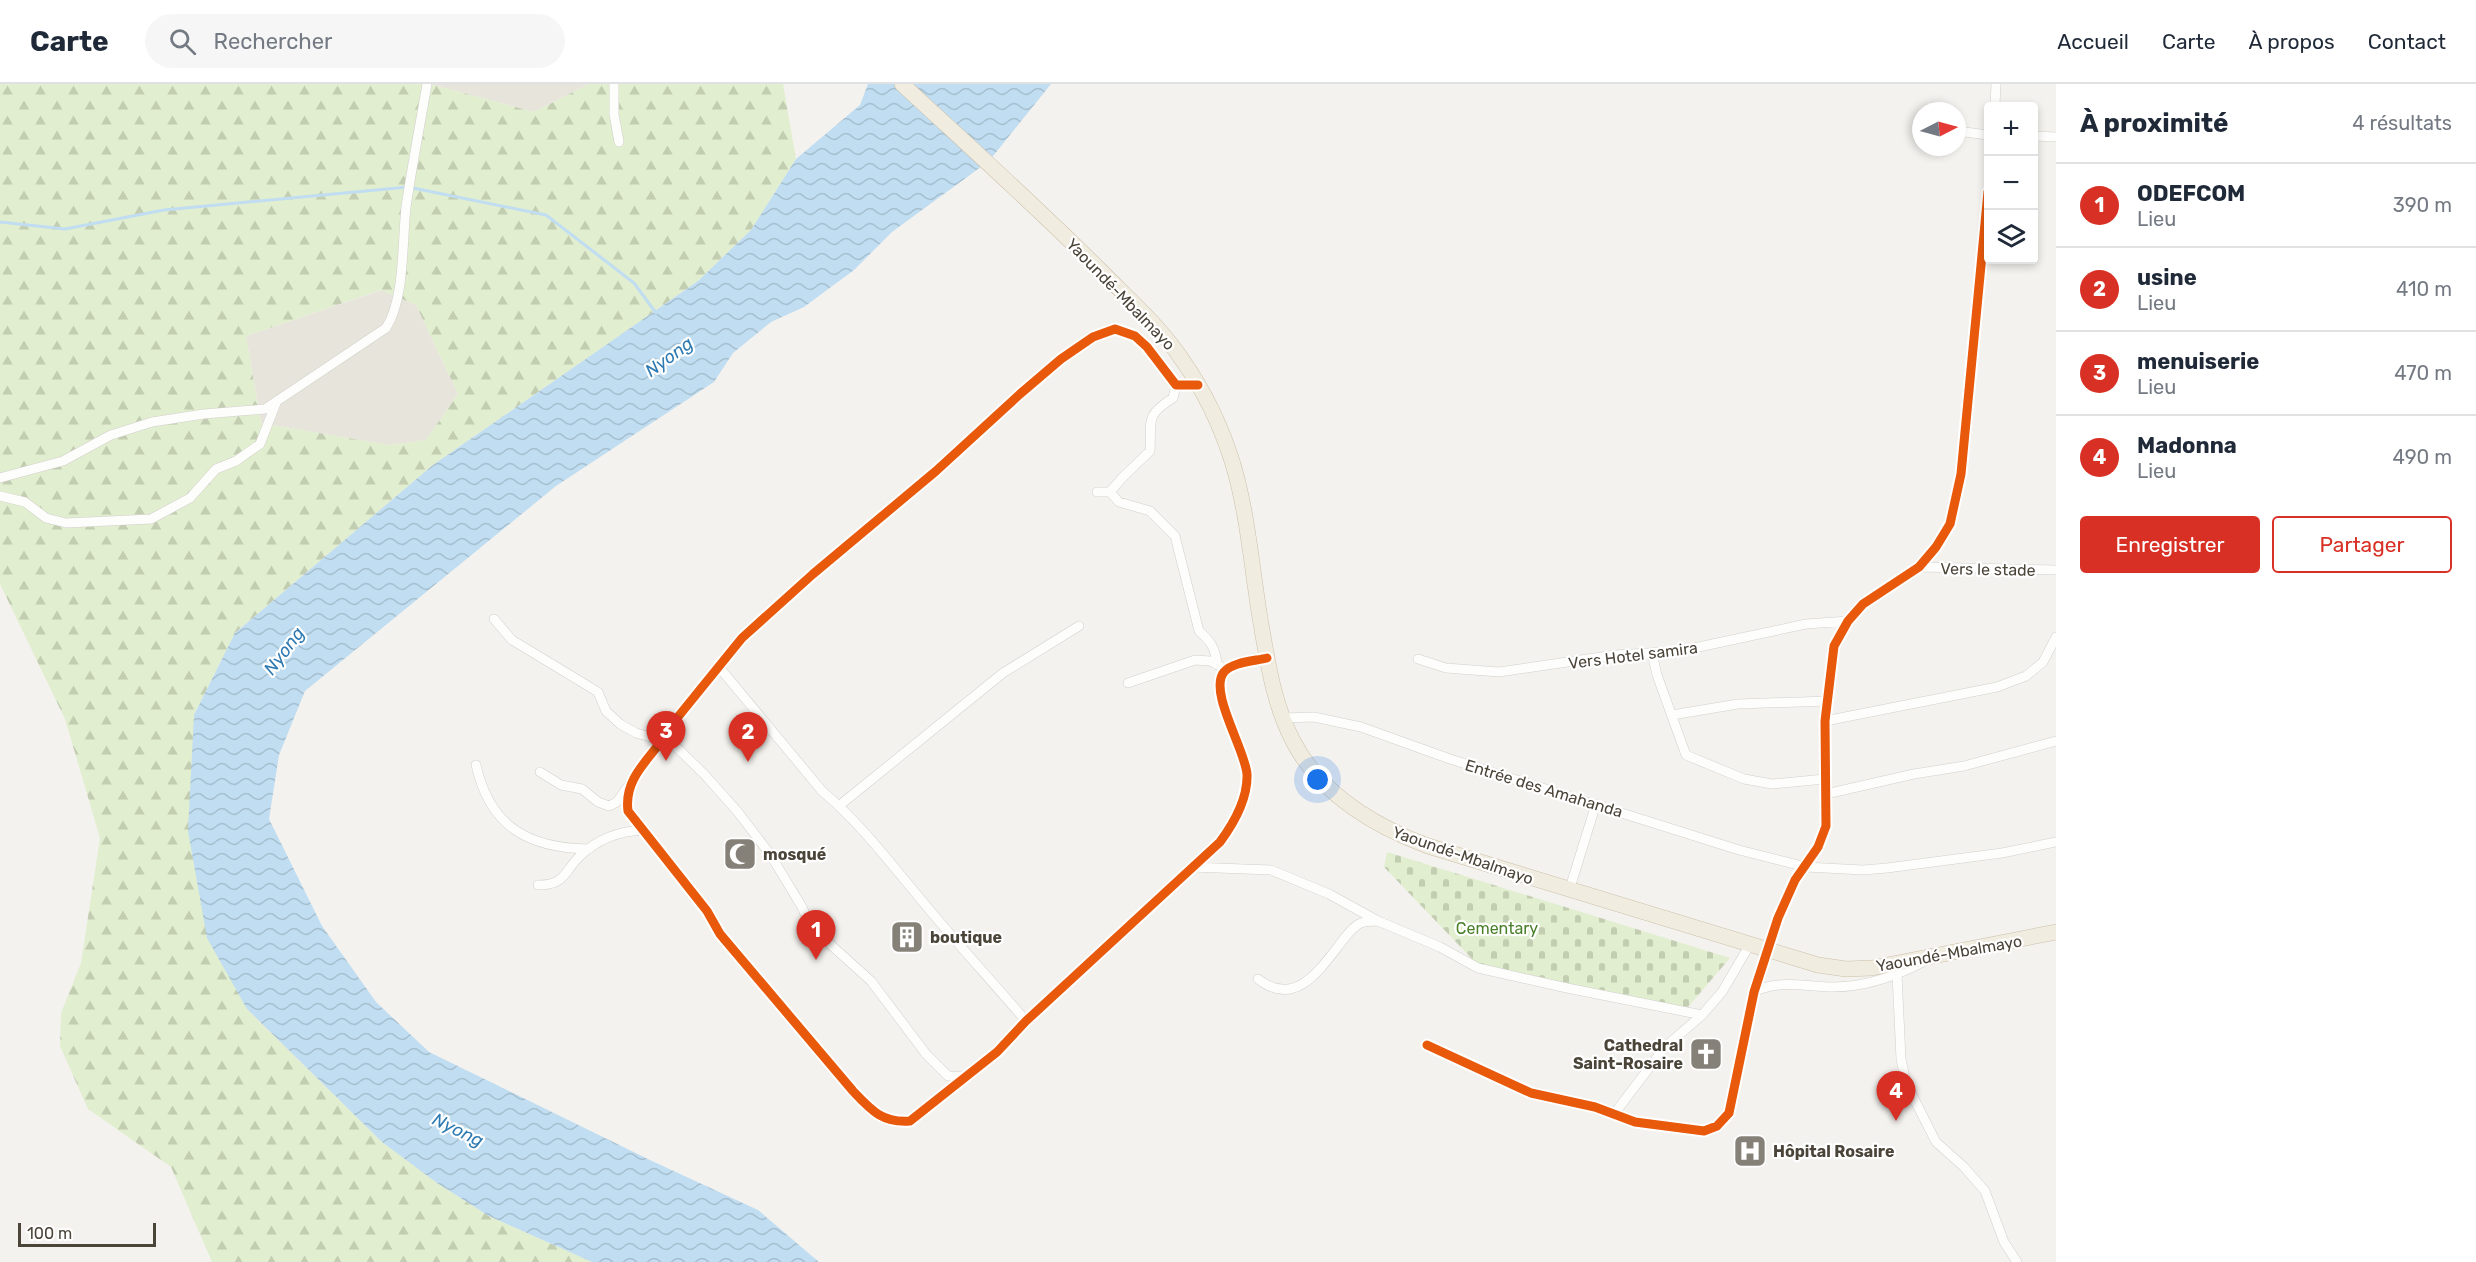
<!DOCTYPE html>
<html lang="fr">
<head>
<meta charset="utf-8">
<style>
  body { margin:0; font-family:Rubik,sans-serif; background:#f6f6f7; color:#1f2937 }
  .controls { position:absolute; right:18px; top:18px; display:grid; overflow:hidden; border-radius:6px; box-shadow:0 3px 9px #0003 }
  .controls button { width:54px; height:54px; display:grid; place-items:center; padding:0; border:0; border-bottom:2px solid #e0e1e3; background:#fff; color:#1f2937; font:30px sans-serif }
  .compass { position:absolute; left:1912px; top:18px; width:54px; height:54px; border-radius:50%; background:#fff; box-shadow:0 3px 9px #0003; rotate:84deg }
  .scale { position:absolute; left:18px; bottom:15px; width:138px; box-sizing:border-box; padding-left:6px; border:3px solid #4b4439; border-top:0; font-size:16px; line-height:21px; white-space:nowrap; color:#4b4439; -webkit-text-stroke:4px #fff; paint-order:stroke }
  .you { position:absolute; left:1318px; top:696px; width:21px; height:21px; margin:-15px; border:4px solid #fff; border-radius:50%; background:#1a73e8; box-shadow:0 0 0 9px #1a73e833 }
  .badge { display:grid; place-items:center; width:39px; height:39px; border-radius:50%; background:#d93025; color:#fff; font-size:20px; font-weight:700 }
  .pin { position:absolute; translate:-50% -50px; filter:drop-shadow(0 2px 3px #0008) }
  .pin::after { content:''; position:absolute; top:32px; width:21px; height:18px; background:inherit; clip-path:polygon(0 0,100% 0,50% 100%) }
  .list { margin:0; padding:0; list-style:none }
  h2 { display:flex; justify-content:space-between; align-items:center; height:78px; margin:0; padding:0 24px; font-size:26px }
  h2 small { font-size:20px; font-weight:400; color:#747a83 }
  .list li { display:grid; grid-template-columns:39px 1fr auto; gap:18px; align-items:center; box-sizing:border-box; height:84px; padding:0 24px; border-top:2px solid #e0e1e3 }
  .list b { display:block; font-size:22px; white-space:nowrap }
  .list p { margin:0; font-size:20px; white-space:nowrap; color:#747a83 }
  .list em { font-size:20px; font-style:normal; color:#747a83 }
  .actions { display:flex; gap:12px; padding:18px 24px }
  .actions a { flex:1; padding:14px 0; border:2px solid #d93025; border-radius:6px; text-align:center; font-size:21px; color:#d93025 }
  .actions .main { background:#d93025; color:#fff }
  .icon { flex:none; width:33px; height:33px; fill:none; stroke:currentColor; stroke-width:2; stroke-linecap:round; stroke-linejoin:round }
  .map { position:relative; flex:none; width:2056px; height:1178px; overflow:hidden }
  header { display:flex; align-items:center; gap:36px; box-sizing:border-box; height:84px; padding:0 30px; background:#fff; border-bottom:2px solid #e0e1e3 }
  header strong { font-size:28px }
  nav { display:flex; gap:33px; margin-inline-start:auto; font-size:21px }
  .search { width:420px; height:54px; background:#f6f6f7; display:flex; align-items:center; gap:15px; box-sizing:border-box; padding:0 21px; border-radius:33px; color:#747a83; font-size:22px }
  main { display:flex }
  aside { flex:1; background:#fff }
  .map>svg:first-child { display:block }
  .residential { fill:#e7e4dc }
  .forest { fill:url(#forest-firs); fill-rule:evenodd }
  .cemetery { fill:url(#cemetery-stones) }
  .water { fill:url(#water-waves) }
  .lines { fill:none; stroke-linecap:round; stroke-linejoin:round }
  .stream { stroke:#c0ddf1; stroke-width:3 }
  .minor-casing { stroke:#d2d0cb; stroke-width:10 }
  .trunk-casing { stroke:#ccbfa9; stroke-width:16 }
  .minor { stroke:#fdfdfc; stroke-width:9 }
  .trunk { stroke:#f0ece0; stroke-width:15 }
  .cycleway-casing { stroke:#fff; stroke-width:13 }
  .cycleway { stroke:#e8590c; stroke-width:9 }
  .labels { text-anchor:middle; stroke-width:4.5; stroke-linejoin:round; paint-order:stroke }
  .street-label { font-size:16px; fill:#4b4439; stroke:#fff }
  .poi-label { font-size:16px; font-weight:bold; fill:#4b4439; stroke:#fff; text-anchor:start }
  .park-label { font-size:16px; fill:#4a7f2a; stroke:#fff }
  .water-label { font-size:18px; font-style:italic; fill:#2e7ab2; stroke:#fff }
</style>
</head>
<body>
<header>
<strong>Carte</strong>
<div class="search"><svg class="icon" aria-label="search" viewBox="0 0 24 24"><circle cx="10" cy="10" r="6"/><path d="M15 15l6 6"/></svg>Rechercher</div>
<nav><a>Accueil</a><a>Carte</a><a>À propos</a><a>Contact</a></nav>
</header>
<main>
<div class="map">
<svg width="2056" height="1178" viewBox="0 0 2056 1178">
  <defs>
    <pattern id="forest-firs" width="22" height="20" patternUnits="userSpaceOnUse" patternTransform="scale(1.5)"><rect width="22" height="20" fill="#e1eecf"/><path d="M5 1l3.5 6h-7zM16 11l3.5 6h-7z" fill="#c3cdb2"/></pattern>
    <pattern id="cemetery-stones" width="16" height="16" patternUnits="userSpaceOnUse" patternTransform="scale(1.5)"><rect width="16" height="16" fill="#e1eecf"/><path d="M2 7V4a2 2 0 0 1 4 0v3zM10 15v-3a2 2 0 0 1 4 0v3z" fill="#c3cdb2"/></pattern>
    <pattern id="water-waves" width="16" height="10" patternUnits="userSpaceOnUse" patternTransform="scale(1.5)"><rect width="16" height="10" fill="#c0ddf1"/><path d="M0 5q4-4 8 0t8 0" fill="none" stroke="#a6bfcf"/></pattern>
  </defs>
  <rect width="100%" height="100%" fill="#f4f2ee"/>
  <path class="residential" d="M430,0h159l-55,28z
    M382,206l34,15 42,89 -32,46 -37,5 -128,-22 -15,-87z"/>
  <path class="forest" d="M0,0h430l104,28 55,-28h194l13,75 -45,71 -53,51 -265,184 -198,168 -41,82 53,294 135,133 55,41 52,33 103,46h-380l-41,-95 -83,-58 -28,-63 1,-33 20,-50 19,-125 -35,-119 -65,-135zM381,206l35,15 42,89 -32,46 -37,5 -128,-22 -15,-87z"/>
  <path class="cemetery" d="M1387,768l343,106 -48,56 -206,-51 -92,-96z"/>
  <path class="water" d="M868,0h183l-62,77 -97,71 -38,38 -50,37 -33,15 -38,31 -19,29 -158,104 -251,205 -26,64 -10,64 53,107 54,76 53,50 223,109 106,49 61,52h-227l-103,-46 -52,-33 -55,-41 -135,-133 -40,-71 -19,-107 6,-116 41,-82 198,-168 265,-184 53,-51 45,-71 64,-54z"/>
  <g class="lines">
    <path class="stream" d="M0,138l65,7 99,-19 244,-23 138,28 88,68 22,30"/>
    <defs>
      <path id="minor" d="M614,0v30l5,28
        M1995,22l1,-22
        M1917,40h4
        M1957,47l31,4
        M2034,52l22,1
        M1198,301h-22l-29,-38 -12,-11 -20,-7 -22,8 -32,22 -41,35 -84,77 -123,103 -71,64 -69,85c-15,31 -50,50 -45,88l79,100 13,23 133,157c18,19 29,32 57,30l87,-69 29,-31 194,-179c14,-19 28,-44 27,-68 -2,-25 -39,-83 -23,-102 8,-10 31,-11 43,-14
        M0,394l63,-17 48,-26 41,-13 52,-8 61,-5 121,-81c19,-29 16,-85 20,-121 6,-41 14,-82 21,-123
        M1097,408h13l12,-14 28,-27c2,-30 -6,-35 23,-53l3,-13
        M1110,408l9,10 31,9 25,25 24,95c12,10 17,19 18,34
        M0,412l25,6 21,16 20,5 85,-4 39,-21 26,-29 20,-8 24,-17 16,-41
        M1919,483l137,3
        M494,535l18,21 86,52 8,19 14,13 16,9 18,5 12,-1 38,37 33,37 33,43 32,53 9,20 60,54 55,73 22,22 18,1
        M1652,569l5,22 29,80 58,24 28,5 53,-5
        M1418,575l28,9 53,4 116,-17 65,-4 126,-27 42,-3
        M719,583l103,124c37,31 65,68 96,105 35,43 72,83 108,125
        M1128,599l67,-23 15,1 10,5
        M1672,631l66,-11 90,-3
        M1283,634l31,-1 47,10 89,32 289,91 67,17 57,3 24,-2 115,-15 54,-11
        M1825,637l172,-34 29,-11 17,-14 13,-25
        M476,681c14,62 52,83 113,84
        M540,688l21,13 21,4 16,13 11,4 8,-4 11,-16
        M1826,710l88,-20 50,-8 92,-25
        M840,721l163,-132 76,-47
        M1191,783l80,3 58,24 49,27 62,26 38,21 89,20 135,27
        M538,801c28,0 25,-13 43,-30 17,-16 40,-24 63,-25
        M1569,807l27,-87
        M1897,890l4,85 5,24 30,59 28,25 21,24 19,51 13,20
        M1258,895c38,30 63,-11 85,-39 4,-5 10,-13 16,-16 5,-3 13,-3 19,-3
        M1754,908c24,-13 53,-5 79,-5 31,0 63,-11 90,-25
        M1427,961l104,48 64,14 40,15 69,9 13,-5 12,-13 25,-121 24,-74 17,-38 23,-33 8,-21 -1,-105 9,-75 14,-25 15,-17 56,-37 17,-20 14,-23 11,-50 27,-282
        M1614,1030l51,-67 37,-32 20,-23 27,-46"/>
      <path id="trunk" d="M902,0c68,63 137,125 202,190 28,28 57,54 79,87 21,30 38,65 49,100 16,51 20,111 29,163 7,40 13,81 32,117 28,54 81,85 135,105l390,119 28,4 26,-1 184,-36"/>
    </defs>
    <use href="#minor" class="minor-casing"/>
    <use href="#trunk" class="trunk-casing"/>
    <use href="#minor" class="minor"/>
    <use href="#trunk" class="trunk"/>
    <defs>
      <path id="cycleway" d="M1198,301h-22l-29,-38 -12,-11 -20,-7 -22,8 -32,22 -41,35 -84,77 -123,103 -71,64 -69,85c-15,31 -50,50 -45,88l79,100 13,23 133,157c18,19 29,32 57,30l87,-69 29,-31 194,-179c14,-19 28,-44 27,-68 -2,-25 -39,-83 -23,-102 8,-10 31,-11 43,-14
        M1427,961l104,48 64,14 40,15 69,9 13,-5 12,-13 25,-121 24,-74 17,-38 23,-33 8,-21 -1,-105 9,-75 14,-25 15,-17 56,-37 17,-20 14,-23 11,-50 27,-282"/>
    </defs>
    <use href="#cycleway" class="cycleway-casing"/>
    <use href="#cycleway" class="cycleway"/>
  </g>
  <defs>
    <symbol id="mosque-square" viewBox="-11 -11 22 22"><rect x="-9" y="-9" width="18" height="18" rx="4" fill="#868178" stroke="#fff"/><path d="M3.5-4.9A6 6 0 1 0 3.5 4.9A5 5 0 1 1 3.5-4.9Z" fill="#fff"/></symbol>
    <symbol id="building-square" viewBox="-11 -11 22 22"><rect x="-9" y="-9" width="18" height="18" rx="4" fill="#868178" stroke="#fff"/><path d="M-4-6H4V6H1V3H-1V6H-4ZM-2.5-4.3h1.7v1.8h-1.7ZM.8-4.3h1.7v1.8H.8ZM-2.5-1h1.7V.8h-1.7ZM.8-1h1.7V.8H.8Z" fill="#fff"/></symbol>
    <symbol id="church-square" viewBox="-11 -11 22 22"><rect x="-9" y="-9" width="18" height="18" rx="4" fill="#868178" stroke="#fff"/><path d="M-1.2-6h2.4v3.5h3.3v2.4h-3.3V6h-2.4V-.1h-3.3v-2.4h3.3Z" fill="#fff"/></symbol>
    <symbol id="hospital-square" viewBox="-11 -11 22 22"><rect x="-9" y="-9" width="18" height="18" rx="4" fill="#868178" stroke="#fff"/><path d="M-5-5h3v3.5h4V-5h3V5h-3V1.5h-4V5h-3Z" fill="#fff"/></symbol>
  </defs>
  <g fill-rule="evenodd">
    <use href="#mosque-square" x="721" y="751" width="38" height="38"/>
    <use href="#building-square" x="888" y="834" width="38" height="38"/>
    <use href="#church-square" x="1687" y="951" width="38" height="38"/>
    <use href="#hospital-square" x="1731" y="1048" width="38" height="38"/>
  </g>
  <g class="labels">
    <g class="street-label">
      <text transform="translate(1121 210) rotate(46)" y="6">Yaoundé-Mbalmayo</text>
      <text transform="translate(1988 485) rotate(1)" y="6">Vers le stade</text>
      <text transform="translate(1633 571) rotate(-7)" y="6">Vers Hotel samira</text>
      <text transform="translate(1544 704) rotate(17)" y="6">Entrée des Amahanda</text>
      <text transform="translate(1463 771) rotate(19)" y="6">Yaoundé-Mbalmayo</text>
      <text transform="translate(1949 869) rotate(-10)" y="6">Yaoundé-Mbalmayo</text>
    </g>
    <g class="poi-label">
      <text x="763" y="776">mosqué</text>
      <text x="930" y="859">boutique</text>
      <text x="1683" y="967" text-anchor="end">Cathedral<tspan x="1683" dy="18">Saint-Rosaire</tspan></text>
      <text x="1773" y="1073">Hôpital Rosaire</text>
    </g>
    <g class="park-label">
      <text x="1497" y="850">Cementary</text>
    </g>
    <g class="water-label">
      <text transform="translate(669 273) rotate(-36)" y="6">Nyong</text>
      <text transform="translate(284 567) rotate(-53)" y="6">Nyong</text>
      <text transform="translate(458 1046) rotate(26)" y="6">Nyong</text>
    </g>
  </g>
</svg>
<div class="controls">
<button>+</button>
<button>−</button>
<button><svg class="icon" aria-label="layers" viewBox="0 0 24 24"><path d="M12 4l9 5-9 5-9-5zM3 14l9 5 9-5"/></svg></button>
</div>
<svg class="compass" viewBox="-18 -18 36 36"><path d="M0-13l5 13h-10z" fill="#e53935"/><path d="M0 13l5-13h-10z" fill="#747a83"/></svg>
<div class="scale">100 m</div>
<div class="you"></div>
<div class="pin badge" style="left:816px;top:876px">1</div>
<div class="pin badge" style="left:748px;top:678px">2</div>
<div class="pin badge" style="left:666px;top:677px">3</div>
<div class="pin badge" style="left:1896px;top:1037px">4</div>
</div>
<aside>
<h2>À proximité<small>4 résultats</small></h2>
<ul class="list">
<li><span class="badge">1</span><div><b>ODEFCOM</b><p>Lieu</p></div><em>390 m</em></li>
<li><span class="badge">2</span><div><b>usine</b><p>Lieu</p></div><em>410 m</em></li>
<li><span class="badge">3</span><div><b>menuiserie</b><p>Lieu</p></div><em>470 m</em></li>
<li><span class="badge">4</span><div><b>Madonna</b><p>Lieu</p></div><em>490 m</em></li>
</ul>
<div class="actions"><a class="main">Enregistrer</a><a>Partager</a></div>
</aside>
</main>
</body>
</html>
